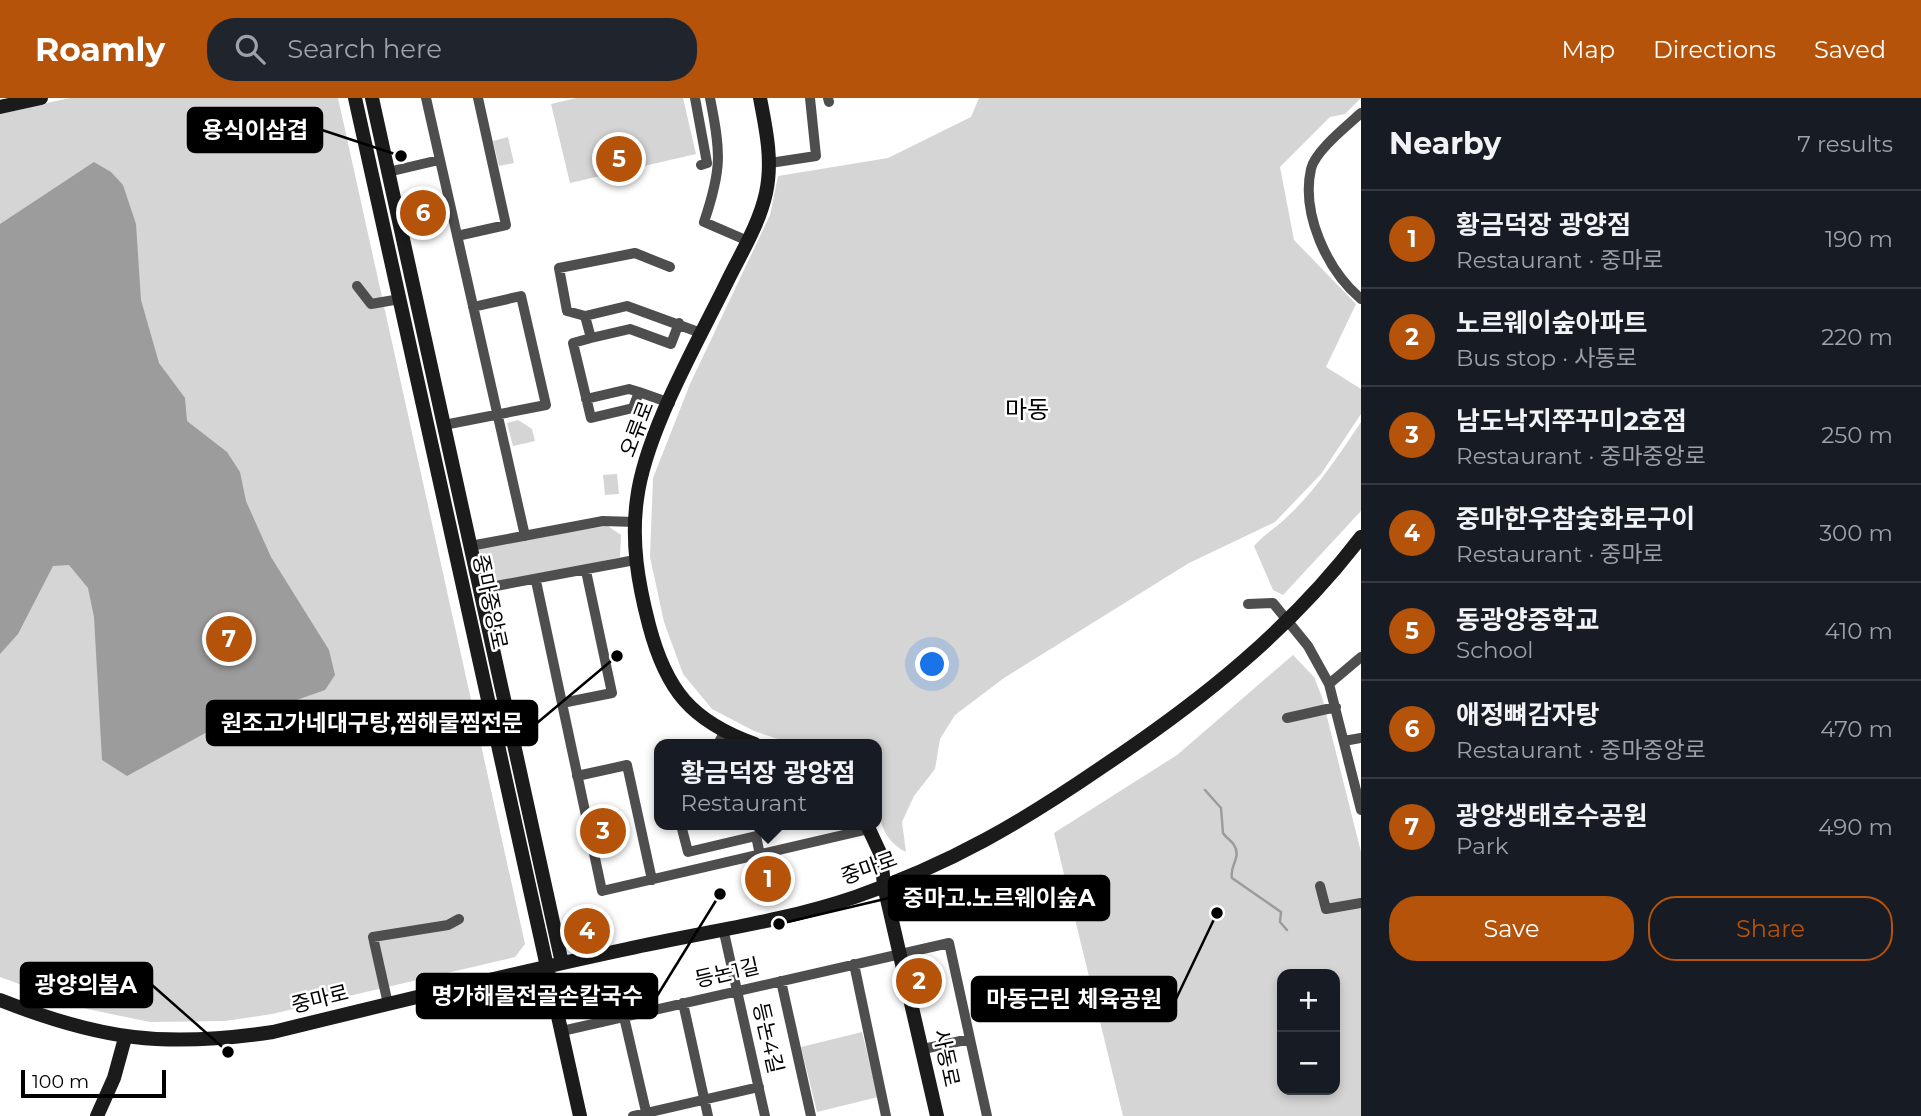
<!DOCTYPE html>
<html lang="en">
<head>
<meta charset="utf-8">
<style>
  body { margin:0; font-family:Montserrat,"Noto Sans KR",sans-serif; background:#20242c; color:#f1f3f6 }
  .controls { position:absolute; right:21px; bottom:21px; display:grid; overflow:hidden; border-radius:14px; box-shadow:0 4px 10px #0003 }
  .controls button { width:63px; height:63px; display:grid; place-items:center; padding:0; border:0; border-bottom:2px solid #363941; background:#171b24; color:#f1f3f6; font:35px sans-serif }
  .scale { position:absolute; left:21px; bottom:18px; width:145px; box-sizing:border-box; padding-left:7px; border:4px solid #000; border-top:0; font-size:19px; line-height:24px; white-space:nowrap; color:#000; -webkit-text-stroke:5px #fff; paint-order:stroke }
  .you { position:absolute; left:933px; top:567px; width:24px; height:24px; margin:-18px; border:5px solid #fff; border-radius:50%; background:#1a73e8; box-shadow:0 0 0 10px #1a73e833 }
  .badge { display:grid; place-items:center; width:46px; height:46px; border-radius:50%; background:#b45309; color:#fff; font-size:23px; font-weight:700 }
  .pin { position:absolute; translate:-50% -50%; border:4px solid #fff; box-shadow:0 2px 7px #0006 }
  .popup { position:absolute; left:654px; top:641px; width:228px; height:91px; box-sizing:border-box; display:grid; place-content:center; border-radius:14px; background:#171b24; filter:drop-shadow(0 2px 5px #0005); font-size:23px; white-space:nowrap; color:#9ea1a6 }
  .popup b { font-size:26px; color:#f1f3f6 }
  .popup::after { content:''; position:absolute; left:50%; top:100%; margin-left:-14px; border:14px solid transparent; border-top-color:#171b24 }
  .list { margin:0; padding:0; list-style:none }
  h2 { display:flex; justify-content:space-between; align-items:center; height:91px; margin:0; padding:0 28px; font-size:30px }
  h2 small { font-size:23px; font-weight:400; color:#9ea1a6 }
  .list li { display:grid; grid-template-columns:46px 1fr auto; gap:21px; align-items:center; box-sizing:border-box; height:98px; padding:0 28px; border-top:2px solid #363941 }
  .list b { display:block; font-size:26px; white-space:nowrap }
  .list p { margin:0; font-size:23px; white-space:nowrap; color:#9ea1a6 }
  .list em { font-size:23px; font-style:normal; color:#9ea1a6 }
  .actions { display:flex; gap:14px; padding:21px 28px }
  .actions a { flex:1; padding:16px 0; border:2px solid #b45309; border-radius:28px; text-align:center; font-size:24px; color:#b45309 }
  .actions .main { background:#b45309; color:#fff }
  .icon { flex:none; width:38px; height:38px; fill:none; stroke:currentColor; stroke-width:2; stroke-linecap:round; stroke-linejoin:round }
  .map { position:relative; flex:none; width:1361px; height:1018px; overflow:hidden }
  header { display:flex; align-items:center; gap:42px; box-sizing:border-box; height:98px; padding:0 35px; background:#b45309; color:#fff }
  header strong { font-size:33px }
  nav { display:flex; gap:38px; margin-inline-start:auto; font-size:24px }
  .search { width:490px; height:63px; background:#20242c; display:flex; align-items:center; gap:18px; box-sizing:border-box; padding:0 24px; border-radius:28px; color:#9ea1a6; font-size:26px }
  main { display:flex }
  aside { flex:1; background:#171b24 }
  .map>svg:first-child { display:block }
  .green { fill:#d5d5d5; fill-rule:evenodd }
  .water { fill:#9c9c9c }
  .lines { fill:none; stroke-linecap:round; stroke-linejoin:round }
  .stream { stroke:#9c9c9c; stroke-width:2.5 }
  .street { stroke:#4e4e4e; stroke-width:10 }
  .secondary { stroke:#1b1b1b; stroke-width:14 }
  .labels { text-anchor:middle; stroke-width:5; stroke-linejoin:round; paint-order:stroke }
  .street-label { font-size:21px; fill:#000; stroke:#fff }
  .quarter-label { font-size:24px; fill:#000; stroke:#fff }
  .leader { fill:none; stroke:#000; stroke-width:2.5 }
  .callout-dot { fill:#000; stroke:#fff; stroke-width:2.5 }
  .callout { fill:#000; stroke:#000; stroke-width:2.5 }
  .callout-label { font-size:23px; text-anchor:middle; font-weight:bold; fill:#fff }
</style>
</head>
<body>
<header>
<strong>Roamly</strong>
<div class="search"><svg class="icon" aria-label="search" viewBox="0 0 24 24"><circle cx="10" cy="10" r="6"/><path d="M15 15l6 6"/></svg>Search here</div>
<nav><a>Map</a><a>Directions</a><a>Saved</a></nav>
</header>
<main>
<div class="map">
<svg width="1361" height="1018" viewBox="0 0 1361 1018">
  <rect width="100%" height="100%" fill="#fff"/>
  <path class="green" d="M70,0h268l187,846 -10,13 -243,57 -47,7 -75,1 -63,-13 -87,-32v-864z
    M576,0h107l13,56 -126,29 -19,-79z
    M979,0h382l-16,16 -15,3 -50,50 14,73 62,64 -30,63 35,22v25l-40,60 -46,48 -86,41 -185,115 -49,37 -15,24 -5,30 -21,27 -12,26 4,30c-38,-19 -30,-72 -30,-108h-83l-39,-13 -42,-22 -29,-35 -19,-52 -14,-65 3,-79 37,-94 80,-169 8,-39 110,-18 83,-41z
    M508,39l6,26 -15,3 -6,-25z
    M518,322l14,9 3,12 -22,5 -6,-23z
    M1361,324v89l-78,84 -10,-5 -19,-44c10,-12 22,-18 33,-29 30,-28 51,-61 74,-95z
    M617,376l2,20 -14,1 -2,-20z
    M608,428l13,9 -1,22 -137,31 -9,-42z
    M1293,557l21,22 8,20 39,155v264h-238l-69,-283 123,-78zM1282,876h53v116h-53z
    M862,934l16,65 -61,15 -16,-65z"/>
  <path class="water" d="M94,64l17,10 12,13 13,39 5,76 18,63 26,35 2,23 40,31 13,20 6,29 25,56 58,93 6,25 -10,15 -116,41 -82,45 -25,-16 -8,-143 -6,-29 -19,-23 -16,1 -35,68 -18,20v-430z"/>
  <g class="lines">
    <path class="stream" d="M1205,692l16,18 2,25c3,5 9,8 11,12 8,12 -5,21 -2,33l49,34 -1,10 7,8"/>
    <path class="street" d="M426,0l99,438
      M695,0l12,65 -6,2
      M710,0c11,55 12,71 -6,124l44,19
      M828,0l1,4
      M1361,15c-14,13 -46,38 -50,56 -10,45 16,101 50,130
      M770,65l46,-7 -6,-58
      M388,74l51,-12
      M457,138l49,-11 -28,-127
      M357,188l14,18 29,-5
      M585,218l-18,-5 -8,-43 76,-15 35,14
      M679,225l-8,21 -41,-15 -39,9 -6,-22 42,-10 74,27
      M591,240l-18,5 18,75 42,-10 6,-16 31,11
      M586,301l43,-10 10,3
      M444,327l102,-20 -25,-109 -48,11
      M470,448l133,-25 32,1
      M536,483l66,310 267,-62
      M480,491l155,-29
      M1248,506l25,-1 35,43 21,38 32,126
      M1329,586l32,-27
      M562,605l50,-10 -26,-122
      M1287,620l49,-11
      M1344,643l17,-3
      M718,646l6,-11
      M577,678l50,-11 25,115
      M681,727l7,27 68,-16 4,19
      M1320,788l6,23 35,-6
      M723,830l42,188
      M854,866l32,152
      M781,883l30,135
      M683,905l25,113
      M388,906l-15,-67 75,-12 11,-6
      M624,919l23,99
      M562,933l387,-88 21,96 -47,10
      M970,941l17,77
      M633,1018l126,-29"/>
    <path class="secondary" d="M355,0l225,1018
      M372,0l190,865
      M0,9l41,-9
      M755,646c-64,-23 -89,-54 -106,-119 -11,-42 -18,-83 -12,-126 8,-65 59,-154 89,-215 14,-29 33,-59 40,-91 7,-32 0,-64 -6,-95
      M867,727l14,30 3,31 53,230
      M0,902c101,40 165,48 273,32 118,-29 236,-58 354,-83 76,-17 155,-27 228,-52 96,-33 167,-75 250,-132 97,-65 185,-135 256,-228
      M97,1018l17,-38 11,-40"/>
  </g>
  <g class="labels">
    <g class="street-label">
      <text transform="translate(637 331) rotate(-69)" y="7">오류로</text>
      <text transform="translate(490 504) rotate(78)" y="7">중마중앙로</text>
      <text transform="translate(869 770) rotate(-20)" y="7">중마로</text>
      <text transform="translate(727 875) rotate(-13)" y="7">등논1길</text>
      <text transform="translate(320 901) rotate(-14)" y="7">중마로</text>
      <text transform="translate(768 940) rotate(77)" y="7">등논4길</text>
      <text transform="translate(946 960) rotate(78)" y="7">사동로</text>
    </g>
    <g class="quarter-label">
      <text x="1027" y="320">마동</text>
    </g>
  </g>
  <path class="leader" d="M401 58L322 32M617 558L537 625M779 826L889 800M228 954L152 887M720 796L657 898M1217 815L1176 901"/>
  <g class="callout-dot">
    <circle cx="401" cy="58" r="7"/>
    <circle cx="617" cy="558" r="7"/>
    <circle cx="779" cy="826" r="7"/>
    <circle cx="228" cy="954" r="7"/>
    <circle cx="720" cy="796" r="7"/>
    <circle cx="1217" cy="815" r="7"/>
  </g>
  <g class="callout">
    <rect x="188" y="10" width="134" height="44" rx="7"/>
    <rect x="207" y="603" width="330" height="44" rx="7"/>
    <rect x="889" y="778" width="220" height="44" rx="7"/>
    <rect x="21" y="865" width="131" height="44" rx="7"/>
    <rect x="417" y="876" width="240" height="44" rx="7"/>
    <rect x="972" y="879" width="204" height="44" rx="7"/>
  </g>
  <g class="callout-label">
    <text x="255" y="40">용식이삼겹</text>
    <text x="372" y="633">원조고가네대구탕,찜해물찜전문</text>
    <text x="999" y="808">중마고.노르웨이숲A</text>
    <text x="86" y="895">광양의봄A</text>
    <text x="537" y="906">명가해물전골손칼국수</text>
    <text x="1074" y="909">마동근린 체육공원</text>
  </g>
</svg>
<div class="controls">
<button>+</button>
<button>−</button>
</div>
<div class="scale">100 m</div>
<div class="you"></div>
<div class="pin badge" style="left:768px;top:781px">1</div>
<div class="popup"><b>황금덕장 광양점</b>Restaurant</div>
<div class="pin badge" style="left:919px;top:883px">2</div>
<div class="pin badge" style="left:603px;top:733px">3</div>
<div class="pin badge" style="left:587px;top:833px">4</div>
<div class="pin badge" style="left:619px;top:61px">5</div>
<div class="pin badge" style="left:423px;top:115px">6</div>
<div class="pin badge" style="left:229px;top:541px">7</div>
</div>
<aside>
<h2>Nearby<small>7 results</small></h2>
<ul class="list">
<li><span class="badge">1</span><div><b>황금덕장 광양점</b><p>Restaurant · 중마로</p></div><em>190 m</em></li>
<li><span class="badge">2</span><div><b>노르웨이숲아파트</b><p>Bus stop · 사동로</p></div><em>220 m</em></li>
<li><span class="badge">3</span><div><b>남도낙지쭈꾸미2호점</b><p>Restaurant · 중마중앙로</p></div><em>250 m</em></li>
<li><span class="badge">4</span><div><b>중마한우참숯화로구이</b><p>Restaurant · 중마로</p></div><em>300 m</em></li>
<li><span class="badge">5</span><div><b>동광양중학교</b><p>School</p></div><em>410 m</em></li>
<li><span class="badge">6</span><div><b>애정뼈감자탕</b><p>Restaurant · 중마중앙로</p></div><em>470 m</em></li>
<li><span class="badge">7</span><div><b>광양생태호수공원</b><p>Park</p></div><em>490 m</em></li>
</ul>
<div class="actions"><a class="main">Save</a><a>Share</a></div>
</aside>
</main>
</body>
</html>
